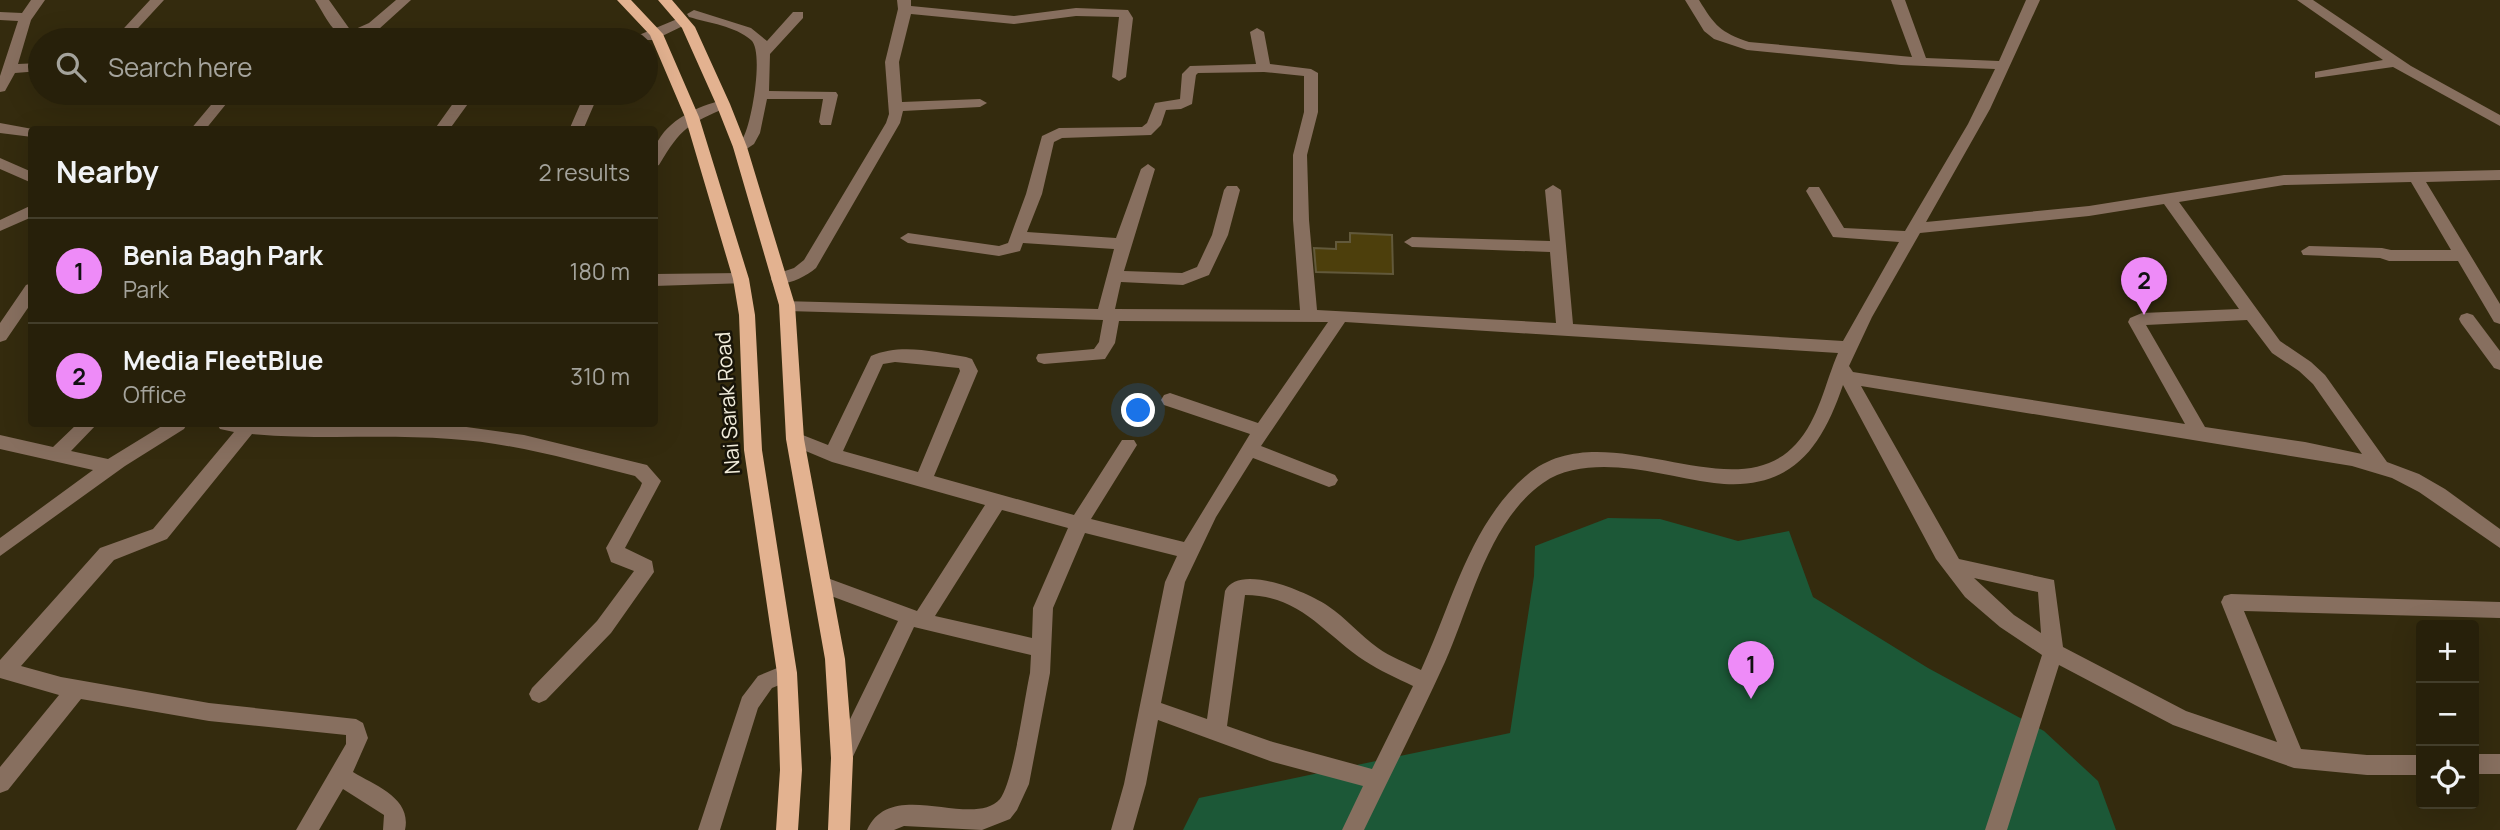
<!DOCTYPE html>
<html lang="en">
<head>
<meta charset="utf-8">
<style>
  body { margin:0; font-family:Manrope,sans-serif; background:#332d18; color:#f1f3f6 }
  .controls { position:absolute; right:21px; bottom:21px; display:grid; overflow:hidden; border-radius:7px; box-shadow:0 7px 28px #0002 }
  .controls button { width:63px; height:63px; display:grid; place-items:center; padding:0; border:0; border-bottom:2px solid #433e2b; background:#27200a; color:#f1f3f6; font:35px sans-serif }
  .you { position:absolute; left:1139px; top:411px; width:24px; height:24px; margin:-18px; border:5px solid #fff; border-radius:50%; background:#1a73e8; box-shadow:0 0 0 10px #1a73e833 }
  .badge { display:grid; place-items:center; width:46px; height:46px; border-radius:50%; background:#ee8bf8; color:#111; font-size:23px; font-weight:700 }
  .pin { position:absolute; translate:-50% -58px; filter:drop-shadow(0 2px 4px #0008) }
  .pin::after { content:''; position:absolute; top:37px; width:24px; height:21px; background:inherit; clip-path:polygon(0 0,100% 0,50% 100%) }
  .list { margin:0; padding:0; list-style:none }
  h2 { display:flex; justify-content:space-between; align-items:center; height:91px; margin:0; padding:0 28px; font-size:30px }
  h2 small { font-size:23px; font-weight:400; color:#a4a39c }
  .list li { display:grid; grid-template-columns:46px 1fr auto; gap:21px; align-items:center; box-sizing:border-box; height:105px; padding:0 28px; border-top:2px solid #433e2b }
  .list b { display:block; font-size:26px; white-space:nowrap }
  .list p { margin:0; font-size:23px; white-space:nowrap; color:#a4a39c }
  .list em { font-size:23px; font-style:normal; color:#a4a39c }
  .icon { flex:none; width:38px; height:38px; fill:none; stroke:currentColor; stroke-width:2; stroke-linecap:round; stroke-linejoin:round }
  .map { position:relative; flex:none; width:2500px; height:830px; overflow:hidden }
  .search { position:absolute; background:#27200a; box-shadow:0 7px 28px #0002; left:28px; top:28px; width:630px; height:77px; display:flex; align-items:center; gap:18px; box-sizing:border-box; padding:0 24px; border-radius:38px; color:#a4a39c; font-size:26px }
  .panel { position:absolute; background:#27200a; box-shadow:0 7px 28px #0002; left:28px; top:126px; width:630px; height:301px; border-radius:7px }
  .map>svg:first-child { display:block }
  .green { fill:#1c5837 }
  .building { fill:#4d3f0c; stroke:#62593b; stroke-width:2 }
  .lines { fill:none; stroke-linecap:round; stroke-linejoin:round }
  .minor { fill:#876f5f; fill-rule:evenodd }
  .major { fill:#e3b290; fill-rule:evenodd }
  .labels { text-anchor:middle; stroke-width:5; stroke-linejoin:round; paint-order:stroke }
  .street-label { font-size:21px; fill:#f1ecdb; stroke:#181408 }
</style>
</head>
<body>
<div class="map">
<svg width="2500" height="830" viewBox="0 0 2500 830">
  <rect width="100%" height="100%" fill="#342b0e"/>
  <path class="green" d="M1608,518l52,1 78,22 51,-10 24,66 115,71 116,63 54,50 18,49h-933l16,-32 311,-65 24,-157 1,-30z"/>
  <path class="building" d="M1350,233l42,2 1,39 -77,-2 -2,-24 22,1v-7h14z"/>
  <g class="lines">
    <path class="minor" d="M31,0h14l-14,20 -13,44 22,-1v8l-25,2 -10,18 -5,1v-16l18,-55 -18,-1v-8l22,1z
      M150,0h14l-37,40h-14z
      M315,0h14l22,31 18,-8 27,-23h15l-32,29 -20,8 3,3c-28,0 -33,-18 -47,-40z
      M897,0h14v6l103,10 62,-8 52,2 5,8 -7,59 -7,4 -7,-4 7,-60 -43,-1 -62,8 -103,-10 -12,48 3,40 78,-3 7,4 -7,4 -77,4 -3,12 -84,145c-11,9 -28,18 -43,15l-2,-4 2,-4 21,-7 10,-8 82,-137 3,-9 -4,-52 13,-53z
      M1685,0h14c16,26 21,32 50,42l163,15 -21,-57h14l21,58 73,3 27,-61h14l-50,109 -64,113 163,-16 195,-31 216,-5v10l-74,2 74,122v20l-6,-2 -36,-61h-69l-9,-3 -77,-3 -2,-4 8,-5 73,2 9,2h60l-40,-68 -127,3 -105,17 101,139 31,21 14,13 62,87 32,12 26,15 55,40v19l-81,-56 -27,-14 -40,-12 -491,-80 98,173 95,21 9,67 123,64 91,31 -56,-140 3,-6 7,-2 269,8v16l-256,-7 57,138 66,6h54v20h-54l-73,-7 -121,-43 -114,-60 -52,165h-22l57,-175 -42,-28 -35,-30 -29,-38 -93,-174c-22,65 -53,107 -129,98 -37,-5 -72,-16 -110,-16 -21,0 -43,3 -61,16 -55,39 -72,121 -98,179 -26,57 -54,112 -81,168h-22l21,-44 -90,-24 -115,-42 -12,64 -13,46h-22l13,-46 41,-202 12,-26 -92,-23 -32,75 -3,65 -21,111 -12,26 -7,9 -28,11 -78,-4 -10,4h-27c24,-54 105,0 133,-31 14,-19 24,-99 30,-126l1,-18 -117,-28 -65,138 -7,3 -7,-3 -4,-7 67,-137 -83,-31 -3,-6 3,-6 7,-2 95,35 68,-106 -153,-43 -43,-18 -3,-5 3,-5 6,-2 33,13 43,-89c30,-13 64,-4 95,1l6,2 6,12 -44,105 140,39 48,-75h12l3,5 -46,74 93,23 66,-108 -86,-29 -3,-5 3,-5 6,-2 88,30 70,-101 -209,-1 -4,22 -10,16 -61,5 -6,-2 -2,-4 2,-4 56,-5 5,-7 4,-22 -316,-9 -6,-2 -2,-4 2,-4 317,8 16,-60 -91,-6 -3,8 -21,5 -91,-13 -8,-5 8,-5 91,13 9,-3 18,-49 16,-58 17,-8 83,-1 5,-4 8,-20 25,-4 2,-25 8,-8 66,-2 -6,-32 7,-4 7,4 6,32 41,5 7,4v39l-11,43 2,65 8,90 239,13 -6,-71 -138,-5 -8,-5 8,-5 138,4 -5,-51 8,-5 8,5 12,134 270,17 56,-99 -66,-5 -27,-46 3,-4h10l25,41 61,3 63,-107 27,-55 -94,-4 -154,-15 -33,-11 -10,-8zM1264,72l40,4v36l-11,43v65l7,90 -185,-1 6,-27 62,3 26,-10 19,-40 12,-45 -3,-4h-10l-3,4 -12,45 -15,32 -15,6 -58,-2 31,-102 -7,-5 -7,5 -25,69 -89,-6 15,-38 12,-52 8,-4 89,-3 10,-10 5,-15 15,-1 11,-5 4,-29 2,-2zM2164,204l75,105 -97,4 -12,5 -2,4 57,102 -332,-52 -4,-6 23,-49 48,-84 169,-17zM2247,320l25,33 27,18 14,13 49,70 -57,-12 -100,-15 -59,-102zM1345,322l493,31c-13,30 -19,66 -42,91 -63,70 -191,-35 -269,31 -57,48 -76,131 -106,195 -14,-7 -31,-13 -43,-22 -18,-13 -32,-30 -50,-42 -19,-13 -89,-44 -103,-15l-18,128 -46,-16 24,-121 31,-65 37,-59 76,29 6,-2 3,-5 -3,-5 -74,-29zM895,362l64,6 1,3 -42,101 -75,-21 40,-87zM1002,510l66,18 -35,80 -1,30 -97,-22zM1974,578l64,14 3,41 -27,-18zM1245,595c56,0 79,39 120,66 15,10 32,17 48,25l-41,83 -99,-27 -46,-16z
      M2297,0h16l98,66 89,49v11l-107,-59 -78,11v-6l68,-12z
      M694,10l57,18 16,13 26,-29h10v6l-33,36 -1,37 67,1 2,3 -7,30h-10l-2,-3 4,-23h-56l-7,34 -6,11 -9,6h-10l-2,-3c3,-4 9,-7 11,-11 8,-15 20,-85 7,-96 -16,-14 -42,-17 -62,-23l-2,-3z
      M682,17l7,4 -2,3 -33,16h-27z
      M221,93h14l-30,37h-15z
      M439,93h18l13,8 -21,29h-15l20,-28z
      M585,93h14l-16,37h-14z
      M723,100l5,1v6c-40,17 -47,21 -69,58l-5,2c0,-7 -1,-16 2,-22 11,-25 42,-39 67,-45z
      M0,123l38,7h-6v7l-32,-4z
      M0,158l32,14v11l-32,-14z
      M32,205v12l-32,14v-11z
      M741,273l8,6 -2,4 -93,3v-12z
      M32,283v19l-26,38 -6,2v-19l26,-38z
      M2467,313l6,2 27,36v19l-6,-2 -33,-45 -2,-4 2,-4z
      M77,424h20l-26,27 37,8 57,-35h22l-3,5 -59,37 -125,90v-18l93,-68 -93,-21v-14l53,12z
      M217,424l235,1 72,10 123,30 14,16 -36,67 27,13 2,11 -43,61 -65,67 -7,3 -7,-3 -3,-6 3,-6 65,-67 37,-50 -23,-9 -5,-14 34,-60 2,-5 -7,-7c-60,-15 -121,-33 -184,-37 -66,-5 -132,1 -199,-5l-85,105 -53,21 -93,106 40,11 148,26 147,16 7,4 5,15 -15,34c23,14 59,26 52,58h-22l1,-15 -41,-26 -24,41h-23l50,-86v-9l-137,-14 -128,-22 -73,91 -8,3v-26l59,-72 -59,-17v-18l100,-112 53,-19 81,-97 -14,-3z
      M787,664l7,3 3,6 -3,6 -22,9 -14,20 -38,122h-22l44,-133 16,-21z
      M2474,754h26v20h-26z"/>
    <path class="major" d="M617,0h14l32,34 36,83 50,162 6,36 7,135 35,223 5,97 -4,60h-22l4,-60 -3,-97 -33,-223 -5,-135 -6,-36 -48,-162 -35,-82z
      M658,0h14l23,27 35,77 17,43 48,158 9,134 41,220 8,99 -3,72h-22l3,-72 -6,-99 -39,-220 -7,-134 -46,-158 -17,-43 -34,-76z"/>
  </g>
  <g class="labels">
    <g class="street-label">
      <text transform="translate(728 403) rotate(-94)" y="7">Nai Sarak Road</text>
    </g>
  </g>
</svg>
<div class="controls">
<button>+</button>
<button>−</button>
<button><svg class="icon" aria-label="locate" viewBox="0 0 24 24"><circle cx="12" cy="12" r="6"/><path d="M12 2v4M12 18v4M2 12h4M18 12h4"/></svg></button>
</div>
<div class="you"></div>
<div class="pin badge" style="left:1751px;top:699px">1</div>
<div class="pin badge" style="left:2144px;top:315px">2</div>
<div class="search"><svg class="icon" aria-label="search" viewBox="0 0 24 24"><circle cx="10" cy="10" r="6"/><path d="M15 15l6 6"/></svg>Search here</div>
<section class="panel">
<h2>Nearby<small>2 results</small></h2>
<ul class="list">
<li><span class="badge">1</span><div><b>Benia Bagh Park</b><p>Park</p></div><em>180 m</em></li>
<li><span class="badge">2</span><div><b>Media FleetBlue</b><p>Office</p></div><em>310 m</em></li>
</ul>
</section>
</div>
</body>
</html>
